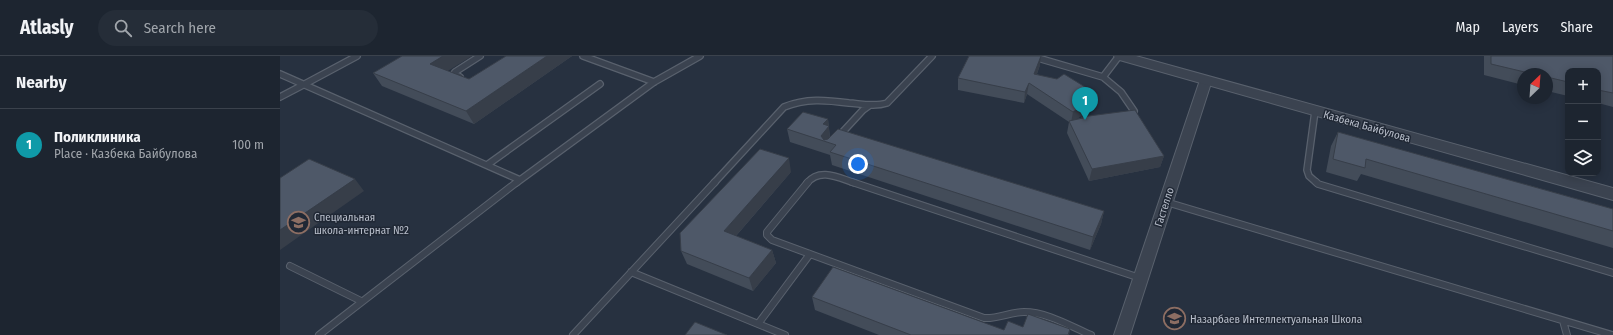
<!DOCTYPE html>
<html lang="en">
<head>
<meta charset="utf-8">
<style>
  body { margin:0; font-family:"Fira Sans Condensed",sans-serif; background:#252d38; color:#f1f3f6 }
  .controls { position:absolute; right:12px; top:12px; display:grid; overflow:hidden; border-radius:8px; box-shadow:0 2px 10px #0003 }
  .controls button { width:36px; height:36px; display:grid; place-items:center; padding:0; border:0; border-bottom:1px solid #3b424c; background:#1d2530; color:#f1f3f6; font:20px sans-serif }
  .compass { position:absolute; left:1237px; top:12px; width:36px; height:36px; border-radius:50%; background:#1d2530; box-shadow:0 2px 10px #0003; rotate:25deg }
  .you { position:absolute; left:578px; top:108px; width:14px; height:14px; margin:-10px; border:3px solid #fff; border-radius:50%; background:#1a73e8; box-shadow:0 0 0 6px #1a73e833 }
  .badge { display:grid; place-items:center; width:26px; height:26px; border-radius:50%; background:#95b6f2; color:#fff; font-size:13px; font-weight:700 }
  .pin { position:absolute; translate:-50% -33px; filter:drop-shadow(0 1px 2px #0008) }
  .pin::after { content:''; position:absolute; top:21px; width:14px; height:12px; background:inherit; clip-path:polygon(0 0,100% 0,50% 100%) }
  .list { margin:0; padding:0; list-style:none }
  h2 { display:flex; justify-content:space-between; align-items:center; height:52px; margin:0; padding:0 16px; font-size:17px }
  h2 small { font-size:13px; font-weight:400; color:#a0a5ab }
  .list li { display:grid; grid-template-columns:26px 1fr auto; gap:12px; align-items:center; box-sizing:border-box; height:72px; padding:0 16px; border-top:1px solid #3b424c }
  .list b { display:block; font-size:15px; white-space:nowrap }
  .list p { margin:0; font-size:13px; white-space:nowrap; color:#a0a5ab }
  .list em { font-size:13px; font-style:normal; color:#a0a5ab }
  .icon { flex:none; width:22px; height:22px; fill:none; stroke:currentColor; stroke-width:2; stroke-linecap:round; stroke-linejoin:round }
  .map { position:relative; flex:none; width:1333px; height:279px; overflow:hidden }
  header { display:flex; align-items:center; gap:24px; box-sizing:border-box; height:56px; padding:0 20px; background:#1d2530; border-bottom:1px solid #3b424c }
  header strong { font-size:19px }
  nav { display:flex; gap:22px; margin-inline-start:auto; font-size:14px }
  .search { width:280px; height:36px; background:#252d38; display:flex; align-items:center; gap:10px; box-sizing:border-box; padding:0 14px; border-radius:22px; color:#a0a5ab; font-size:15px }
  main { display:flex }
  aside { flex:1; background:#1d2530 }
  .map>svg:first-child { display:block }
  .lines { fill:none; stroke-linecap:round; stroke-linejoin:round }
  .service-far1-casing { stroke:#59616d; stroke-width:8 }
  .service-casing { stroke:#59616d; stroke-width:8 }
  .minor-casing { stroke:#59616d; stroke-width:2 }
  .tertiary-casing { stroke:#59616d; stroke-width:2 }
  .service-far1 { stroke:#3b4350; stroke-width:5.5 }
  .service { stroke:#3b4350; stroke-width:6 }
  .minor { fill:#3b4350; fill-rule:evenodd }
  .tertiary { fill:#3b4350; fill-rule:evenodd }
  .wall { fill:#434c59 }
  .shaded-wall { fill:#373e49 }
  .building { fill:#4e5868; stroke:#373e49 }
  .labels { text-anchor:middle; stroke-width:3; stroke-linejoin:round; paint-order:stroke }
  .street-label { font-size:11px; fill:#b8beca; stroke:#202835 }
  .poi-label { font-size:11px; fill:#b8beca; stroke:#202835; text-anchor:start }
</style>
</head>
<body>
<header>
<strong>Atlasly</strong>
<div class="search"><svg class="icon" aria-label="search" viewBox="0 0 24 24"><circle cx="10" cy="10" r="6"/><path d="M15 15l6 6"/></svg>Search here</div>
<nav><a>Map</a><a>Layers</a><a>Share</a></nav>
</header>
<main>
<aside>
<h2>Nearby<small></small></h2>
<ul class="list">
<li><span class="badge" style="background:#0f9aa8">1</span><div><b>Поликлиника</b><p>Place · Казбека Байбулова</p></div><em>100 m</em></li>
</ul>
</aside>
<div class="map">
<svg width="1333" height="279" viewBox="0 0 1333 279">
  <rect width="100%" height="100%" fill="#273140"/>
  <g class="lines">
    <defs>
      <path id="service-far1" d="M303,0l71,26
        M751,0l72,21 16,-21
        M0,18l240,106
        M180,21l-6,-3 1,-2 25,-16
        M823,21l18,15 13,19
        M23,29l54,-29
        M0,41l23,-12
        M1035,55l-8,59 2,6 8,7
        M559,80l24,-26 7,-5
        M207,109l113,-81
        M236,127l138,-101 46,-26
        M434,127l70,-76c22,-9 42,-7 65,-4 13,1 26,4 38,0l45,-47
        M527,127c13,-16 32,-5 48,0"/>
      <path id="service" d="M528,126l-41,50v3l5,5 212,78c14,1 26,-6 40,-6 23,0 46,14 67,23
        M572,126l288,96
        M1036,126l2,2 295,89
        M886,146l446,133
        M10,210l71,35
        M351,216l154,63
        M1283,265l4,14
        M478,268l52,-70
        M39,279l198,-153
        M293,279l142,-153"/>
      <path id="minor" d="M926,21l6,3 -82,255h-16l86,-255z"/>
      <path id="tertiary" d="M834,0h22l477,132v12l-497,-141z"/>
    </defs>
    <use href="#service-far1" class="service-far1-casing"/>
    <use href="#service" class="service-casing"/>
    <use href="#minor" class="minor-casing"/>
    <use href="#tertiary" class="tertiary-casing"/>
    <use href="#service-far1" class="service-far1"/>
    <use href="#service" class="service"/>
    <use href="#minor" class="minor"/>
    <use href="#tertiary" class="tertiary"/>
  </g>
  <path class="wall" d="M226,0h66l-98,68 -92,-38 -9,-13 75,-2 21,8z
    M1204,0h129v51l-15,-4v-32h-30v25l-21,-5v-17h-24v11l-39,-10z
    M760,9l-3,9 59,32 -20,13 5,-1v-1l83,39 -4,11 -71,14 -22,-48 2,-11 -42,-28 -3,9 -66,-13v-12z
    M548,63l2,18 274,74 -3,13 -11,26 -258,-85 -2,-10 -40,-13 -3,-13z
    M1058,76l275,77v39l-252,-74 -4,7 -31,-9 5,-26z
    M511,116l-55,64 36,14 4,13 -23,28 -66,-27 -6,-13z
    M532,241l192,33 19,-3 47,2 -1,6h-190l-64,-25z"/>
  <path class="shaded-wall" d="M163,0h29l-34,21 -8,-13z
    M267,0h25l-98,68 -8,-13z
    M761,0l-1,9 -7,20 1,-11z
    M749,27l-2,11 -3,9 1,-11z
    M818,39l-2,11 -25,17 2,-11z
    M548,63l2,20 -2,3 -7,-2v-4l2,-12z
    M884,100l-4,11 -71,14 3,-12z
    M509,102l2,14 -63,73 -4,-14z
    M75,123l9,12 -84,59v-20z
    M824,155l-3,13 -11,26 3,-13z
    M492,194l4,13 -23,28 -4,-13z"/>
  <path class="building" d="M122,0h41l-13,8 39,15 37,-23h41l-81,55 -93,-38z
    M689,0h72l-7,18 23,5 7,-5 34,21 -25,17 -44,-29 -4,9 -67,-14z
    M1211,0h122v37l-15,-3v-19h-30v11l-21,-5v-3h-14l-42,-10z
    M855,54l29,46 -72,13 -23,-48 14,-3 -2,-1z
    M523,56l25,7 -5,5 6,2 -8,10 3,4 4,-1 10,-10 266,82 -11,26 -263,-85 6,-7 -49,-16z
    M1058,76l275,77v22l-247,-72 -1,9 -32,-9z
    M480,93l29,9 -65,73 48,19 -23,28 -68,-27 -1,-18z
    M29,103l46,20 -75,51v-52z
    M553,211l171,63 4,-9 15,6 5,-13 42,15 -2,6h-157l-99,-38z
    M415,266l32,13h-42z"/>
  <defs>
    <symbol id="school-ring" viewBox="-11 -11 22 22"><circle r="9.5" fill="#202835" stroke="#8d6e63" stroke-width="1.5"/><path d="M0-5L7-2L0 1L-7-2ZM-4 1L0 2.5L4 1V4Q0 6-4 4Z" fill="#8d6e63"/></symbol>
  </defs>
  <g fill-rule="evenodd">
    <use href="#school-ring" x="6" y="154" width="25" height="25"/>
    <use href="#school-ring" x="882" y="250" width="25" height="25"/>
  </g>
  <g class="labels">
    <g class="street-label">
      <text transform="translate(1087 70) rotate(16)" y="4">Казбека Байбулова</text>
      <text transform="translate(884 151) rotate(-72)" y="4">Гастелло</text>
    </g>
    <g class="poi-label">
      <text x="34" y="165">Специальная<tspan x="34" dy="13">школа-интернат №2</tspan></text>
      <text x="910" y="267">Назарбаев Интеллектуальная Школа</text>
    </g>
  </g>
</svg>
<div class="controls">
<button>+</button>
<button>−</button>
<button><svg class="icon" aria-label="layers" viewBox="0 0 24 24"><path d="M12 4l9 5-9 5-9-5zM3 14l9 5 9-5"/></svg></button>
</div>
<svg class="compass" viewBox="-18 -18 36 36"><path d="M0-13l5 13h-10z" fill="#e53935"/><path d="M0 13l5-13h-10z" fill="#a0a5ab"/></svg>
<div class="you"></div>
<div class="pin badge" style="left:805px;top:64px;background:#0f9aa8">1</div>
</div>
</main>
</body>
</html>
